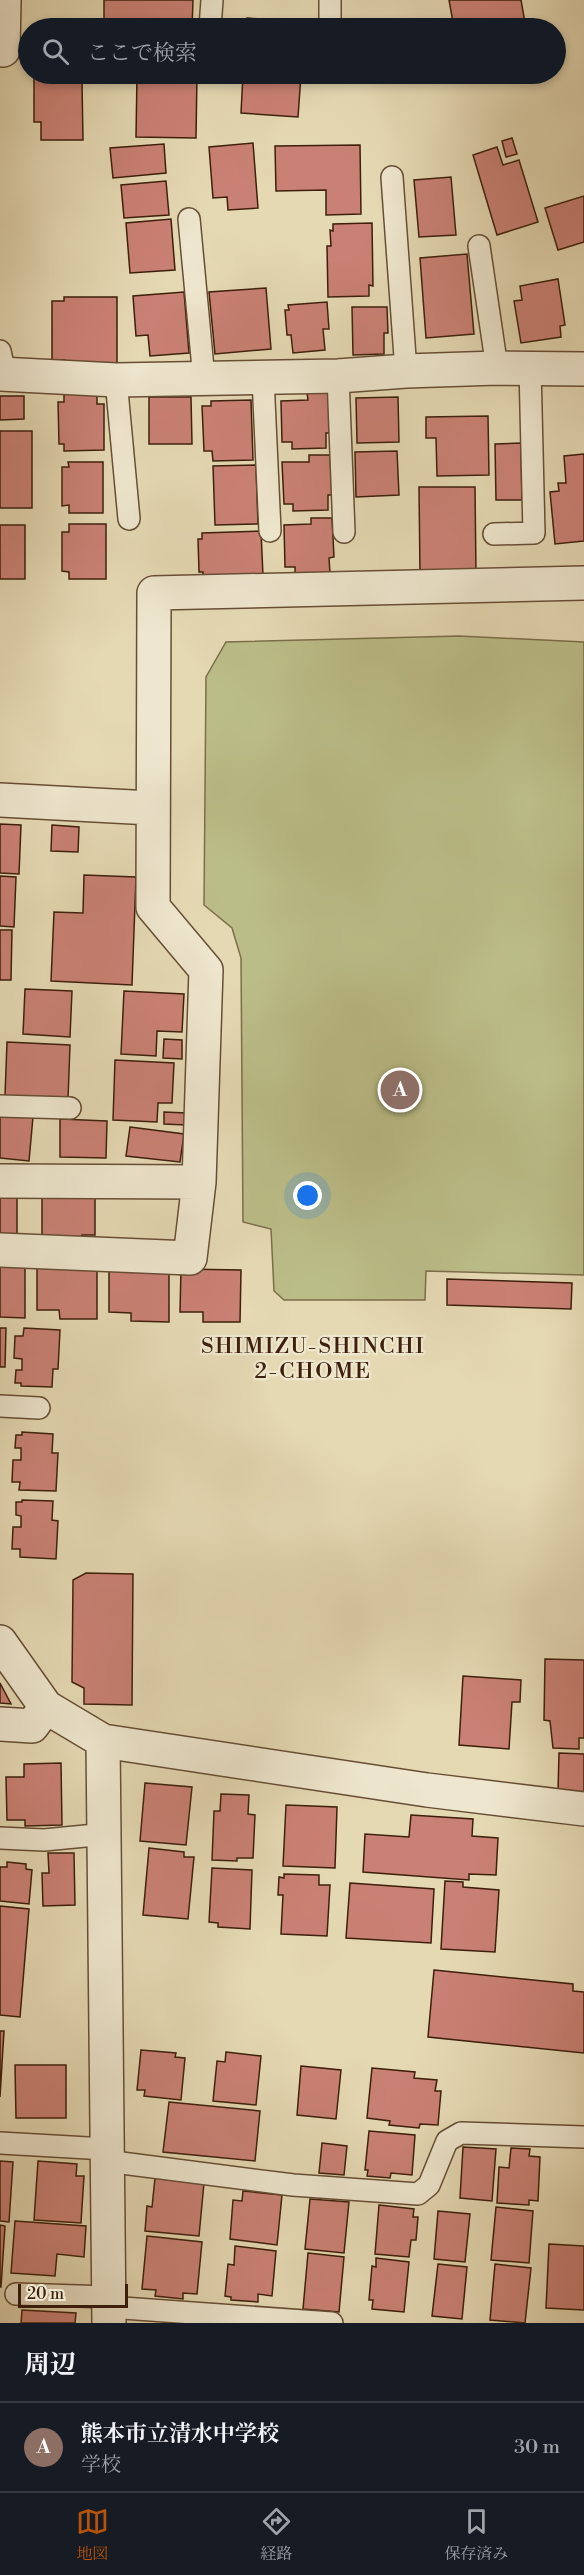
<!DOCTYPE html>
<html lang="ja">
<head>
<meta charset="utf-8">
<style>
  body { margin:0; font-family:"Libre Bodoni","Noto Serif JP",serif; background:#20242c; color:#f1f3f6 }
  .scale { position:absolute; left:18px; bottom:15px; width:110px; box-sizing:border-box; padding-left:6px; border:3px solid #3d1f0b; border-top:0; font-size:16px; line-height:21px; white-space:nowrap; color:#3d1f0b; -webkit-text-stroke:4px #eee6ce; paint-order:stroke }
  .you { position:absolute; left:308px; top:1196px; width:21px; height:21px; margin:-15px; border:4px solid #fff; border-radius:50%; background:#1a73e8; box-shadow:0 0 0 9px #1a73e833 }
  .badge { display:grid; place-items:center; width:39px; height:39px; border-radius:50%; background:#b45309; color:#fff; font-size:20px; font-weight:700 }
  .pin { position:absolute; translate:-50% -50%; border:3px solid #fff; box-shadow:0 2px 6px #0006 }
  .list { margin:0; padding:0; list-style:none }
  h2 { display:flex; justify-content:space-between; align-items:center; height:78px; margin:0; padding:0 24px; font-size:26px }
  h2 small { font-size:20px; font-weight:400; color:#9ea1a6 }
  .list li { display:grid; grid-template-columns:39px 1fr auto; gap:18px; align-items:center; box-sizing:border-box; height:90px; padding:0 24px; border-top:2px solid #363941 }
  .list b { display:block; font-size:22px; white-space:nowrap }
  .list p { margin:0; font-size:20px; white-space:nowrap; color:#9ea1a6 }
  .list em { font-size:20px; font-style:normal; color:#9ea1a6 }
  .icon { flex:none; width:33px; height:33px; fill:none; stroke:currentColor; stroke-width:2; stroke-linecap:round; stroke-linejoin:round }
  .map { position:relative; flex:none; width:584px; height:2323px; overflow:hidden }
  .search { position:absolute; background:#171b24; box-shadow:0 3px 9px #0003; left:18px; right:18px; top:18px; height:66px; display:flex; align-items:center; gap:15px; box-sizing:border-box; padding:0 21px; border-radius:33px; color:#9ea1a6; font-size:22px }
  .sheet { height:168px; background:#171b24 }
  nav { display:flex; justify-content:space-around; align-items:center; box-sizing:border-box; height:84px; border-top:2px solid #363941; background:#171b24; font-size:16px; color:#9ea1a6 }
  nav a { display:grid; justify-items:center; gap:3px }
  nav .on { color:#b45309 }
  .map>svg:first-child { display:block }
  .green { fill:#bbbd88; stroke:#7c6e4a; stroke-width:1.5 }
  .building { fill:#ca8175; stroke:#3d1f0b; stroke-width:1.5 }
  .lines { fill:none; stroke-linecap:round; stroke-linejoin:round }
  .lane-casing { stroke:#674e35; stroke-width:24 }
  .street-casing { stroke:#674e35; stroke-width:36 }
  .lane { stroke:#eee6ce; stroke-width:21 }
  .street { stroke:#eee6ce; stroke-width:33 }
  .labels { text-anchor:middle; stroke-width:4.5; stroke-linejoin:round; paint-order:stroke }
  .neighbourhood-label { font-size:22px; letter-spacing:1.5px; fill:#3d1f0b; stroke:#eee6ce }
</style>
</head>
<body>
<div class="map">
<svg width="584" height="2323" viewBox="0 0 584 2323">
  <rect width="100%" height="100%" fill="#e5d9b4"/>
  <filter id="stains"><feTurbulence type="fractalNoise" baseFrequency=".00333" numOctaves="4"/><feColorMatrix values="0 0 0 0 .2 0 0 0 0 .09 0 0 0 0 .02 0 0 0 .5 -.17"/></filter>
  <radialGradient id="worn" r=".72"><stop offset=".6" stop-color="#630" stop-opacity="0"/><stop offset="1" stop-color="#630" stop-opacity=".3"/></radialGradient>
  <path class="green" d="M459,636l125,6v633l-158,-4 -1,29h-141l-10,-9 -3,-62 -28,-7 -2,-264 -9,-30 -28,-23 2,-228 20,-35z"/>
  <path class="building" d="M104,0h89l-1,28h-88z
    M449,0h72l5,28h-72z
    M247,18l57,4v6h-58z
    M42,74h35v7h5l1,59h-42v-18h-7v-44h8z
    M137,74h60l-1,64 -60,-1z
    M243,74h65l-7,1 -3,42 -57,-4z
    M512,138l5,16 -11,3 -4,-16z
    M253,143l5,65 -30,2 -1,-13 -14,1 -4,-51z
    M164,144l2,29 -53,5 -3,-30z
    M360,145l1,69 -35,1v-25l-50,1 -1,-45z
    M497,147l6,18 16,-5 19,62 -41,13 -24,-80z
    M451,177l5,58 -37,2 -5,-57z
    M166,181l3,34 -45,3 -3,-33z
    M584,196v46l-26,8 -13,-42z
    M171,219l4,51 -45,3 -4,-50z
    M372,223l1,63 -4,-1v11l-41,1 -1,-51h4l-1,-16 3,1v-7z
    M467,254l7,80 -48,4 -6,-80z
    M558,279l7,46 -5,1 1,11 -40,6 -7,-42 8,-1 -2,-14z
    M266,288l5,61 -56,5 -6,-62z
    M184,292l5,61 -39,3 -2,-21 -12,1 -3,-40z
    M64,297h53v67h-52v-4h-13v-59h12z
    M327,302l2,27h-6l2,21 -32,3 -2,-18h-4l-2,-25h4l-1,-5z
    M352,307h35l1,26h-4v21l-31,1z
    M64,392h33v12h7v46l-40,1v-7h-5l-1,-42h6z
    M307,393h22l1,40h-4v15l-34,1v-7h-10l-1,-41 27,-1z
    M0,396h24v23l-24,1z
    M149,397h42l1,47h-43z
    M398,397l1,45 -42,1 -1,-45z
    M251,400l2,60 -40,1 -1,-10h-8l-2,-45h9v-5z
    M488,416l1,59 -52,1 -1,-38h-10v-21z
    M0,431h32v77h-32z
    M521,443l1,57h-26l-1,-56z
    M397,451l2,44 -43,2 -1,-45z
    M584,454v87l-29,3 -5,-52 9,-1 -1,-8h8l-2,-27z
    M309,455h21l2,40h-4v15l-35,1v-7h-9l-2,-42h27z
    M68,462h35v51h-34v-8l-7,1v-39h7z
    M256,465l2,59 -43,1 -2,-59z
    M419,487h56l1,87 -56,1z
    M311,518h21l2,39 -5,1 1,15h-35v-6h-10l-1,-42 27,-1z
    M69,524h37v55h-37v-7l-7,-1v-39h7z
    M0,525h25v54h-25z
    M261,531l2,45 -60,2v-6h-4l-1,-33h4v-6z
    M0,824l21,1 -2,49 -19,-1z
    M52,825l27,2 -1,25 -27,-1z
    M84,875l52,2 -4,108 -81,-4 3,-69 29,1z
    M0,876l16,1 -2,50 -14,-1z
    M0,930h12l-1,50h-11z
    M25,989l47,2 -2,46 -47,-3z
    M124,991l60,3 -2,38 -25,-1 -1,25 -35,-2z
    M164,1039l18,1v19l-19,-1z
    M7,1042l63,3 -2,54 -63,-3z
    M115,1060l59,3 -2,40h-14l-1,19 -44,-2z
    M164,1112l23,1 -1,12 -22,-1z
    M0,1115l33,2 -4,44 -29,-3z
    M60,1119l47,2 -1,37 -46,-1z
    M130,1127l54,7 -4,28 -54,-6z
    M0,1193h17v47h-17z
    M42,1195l53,1v39h-13v4h-40z
    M0,1265h25v53l-25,-1z
    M37,1267h60v52h-37l-1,-9h-22z
    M109,1269h60v53l-38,-1v-8l-22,-1z
    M181,1269l60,1 -1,52h-37v-10h-23z
    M447,1279l125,4 -1,26 -124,-4z
    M0,1328h6l-1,39h-5z
    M24,1328l36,2 -2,39h-5l-1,18 -31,-1v-3h-6l1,-13h6v-11l-8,-1 1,-22h8z
    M22,1432l31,2 -1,19h6l-2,38 -37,-1 1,-8h-8l1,-22h8v-12h-6l1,-13h6z
    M22,1500l31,1 -1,19 6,1 -2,38 -36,-2v-8h-8l1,-22h8v-11l-5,-1v-13h6z
    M86,1573l47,1 -1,131 -48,-1v-16l-12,-6 1,-102z
    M545,1659l39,1v78h-5v11l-26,-1 -3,-27 -6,-1z
    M463,1676l58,4 -1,22h-8l-3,47 -50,-4z
    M0,1683l11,21 -11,-1z
    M559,1753l25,1v38h-26z
    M61,1763l1,62 -37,1v-6h-18l-1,-43h18v-13z
    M145,1783l47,4 -6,58 -46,-4z
    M221,1794l28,1 -1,19 7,1 -2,43h-16v3l-25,-1 2,-49h6z
    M286,1805l51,2 -2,61 -52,-2z
    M411,1815l62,4 -1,17 26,2 -2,37 -27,-1v6l-106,-8 2,-38 44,3z
    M149,1848l35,4v5h10l-6,62 -45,-4z
    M48,1853h26l1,52 -32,1 -1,-33h7z
    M7,1862l19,2v5l6,1 -3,34 -29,-3v-34h7z
    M212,1868l40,2 -2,59 -32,-2v-4l-9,-1z
    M284,1874l35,1v10h11l-3,51 -46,-2 2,-39h-5l1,-18 5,1z
    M445,1881l18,1v5l36,3 -4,62 -54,-3z
    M350,1883l84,6 -3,54 -85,-5z
    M0,1906l29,3 -9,108 -20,-2z
    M434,1970l139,14v7l11,1v61l-156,-16z
    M0,2031h4l-4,66z
    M141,2050l35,3 -1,4 10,1 -4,42 -37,-4 1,-6h-8z
    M226,2052l35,4 -5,49 -43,-4 4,-40 8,1z
    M15,2065h51v53h-50z
    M301,2066l40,4 -5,49 -39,-4z
    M372,2068l43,4 -1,6 23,2 -2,11h6l-3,34 -18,-1 -1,4 -30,-3 1,-4 -23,-3z
    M169,2102l91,9 -5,50 -92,-9z
    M369,2131l46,4 -3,40 -21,-2 -1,5 -23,-2 1,-6h-3z
    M322,2143l25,3 -3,29 -25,-2z
    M463,2147l33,2 -4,52 -32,-3z
    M511,2148l19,1 -1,7 11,1 -2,44 -9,-1v5l-32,-2 2,-36 10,1z
    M0,2161l13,1 -4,60 -9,-1z
    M38,2161l39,3 -1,12h8l-3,47 -47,-3z
    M155,2178l49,5 -5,53 -54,-5 2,-25 5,1z
    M243,2191l39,4 -5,50 -47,-6 3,-39 9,1z
    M310,2199l39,3 -5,51 -39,-4z
    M379,2205l35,4 -1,8h5l-2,23h-5l-2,17 -34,-3z
    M496,2207l37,4 -4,52 -38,-3z
    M438,2211l32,3 -5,48 -31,-3z
    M15,2221l71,5 -2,31 -27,-3 -2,22 -44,-3z
    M0,2225l5,1 -4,61h-1z
    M147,2236l55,6 -5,52 -14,-1v6l-28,-3 1,-6 -14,-1z
    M549,2244l35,2v64l-38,-2z
    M235,2246l41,5 -4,45 -14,-2v8l-27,-2v-3l-6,-1 3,-32 6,1z
    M308,2253l36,4 -5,55 -36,-3z
    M376,2258l33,4 -5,50 -32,-3 1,-9h-4l3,-34 4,1z
    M438,2264l29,3 -5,52 -30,-3z
    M495,2264l36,4 -6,55 -35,-3z
    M22,2310l54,3 -1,10h-54z"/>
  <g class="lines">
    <defs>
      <path id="lane" d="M330,0v28
        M210,28l2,-28
        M392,177l14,194
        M189,219l15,160
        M479,246l18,122
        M0,351l5,23
        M338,376l6,156
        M263,378l7,153
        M116,380l13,139
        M494,534l40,-1 -4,-165
        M0,1106l70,2
        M0,1406l39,2
        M0,1838l44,2 62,-6
        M0,2143l106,6
        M106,2161l187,24 125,9 11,-9 18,-44 14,-8 123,4
        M16,2294l93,3
        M109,2307l223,16"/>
      <path id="street" d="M0,49l3,1 1,-50
        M0,374l116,6 222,-4 68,-5 91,-3 87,1
        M0,800l151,8
        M0,1181l199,1
        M0,1250l190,8 9,-76 7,-212 -53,-63 1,-314 430,-10
        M0,1642l46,65 57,34 324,49 157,19
        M0,1724l32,2 14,-19
        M103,1741l6,582"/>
    </defs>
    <use href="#lane" class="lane-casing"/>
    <use href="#street" class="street-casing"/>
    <use href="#lane" class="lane"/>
    <use href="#street" class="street"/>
  </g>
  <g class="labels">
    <g class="neighbourhood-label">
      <text x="313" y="1353">SHIMIZU-SHINCHI<tspan x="313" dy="25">2-CHOME</tspan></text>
    </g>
  </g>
  <rect width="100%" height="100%" filter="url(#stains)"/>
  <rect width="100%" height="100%" fill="url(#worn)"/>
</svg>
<div class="scale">20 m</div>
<div class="you"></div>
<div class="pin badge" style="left:400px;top:1090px;background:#8d6e63">A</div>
<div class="search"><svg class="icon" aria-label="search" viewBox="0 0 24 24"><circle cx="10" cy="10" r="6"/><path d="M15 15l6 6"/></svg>ここで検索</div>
</div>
<section class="sheet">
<h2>周辺<small></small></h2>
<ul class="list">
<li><span class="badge" style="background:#8d6e63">A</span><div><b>熊本市立清水中学校</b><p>学校</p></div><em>30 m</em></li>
</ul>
</section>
<nav>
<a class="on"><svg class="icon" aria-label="map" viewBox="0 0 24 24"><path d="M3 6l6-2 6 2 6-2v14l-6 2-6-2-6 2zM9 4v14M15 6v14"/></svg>地図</a>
<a><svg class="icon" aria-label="directions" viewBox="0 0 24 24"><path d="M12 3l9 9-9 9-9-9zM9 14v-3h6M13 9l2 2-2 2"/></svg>経路</a>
<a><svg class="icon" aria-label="saved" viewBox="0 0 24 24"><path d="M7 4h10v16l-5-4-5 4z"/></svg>保存済み</a>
</nav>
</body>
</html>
